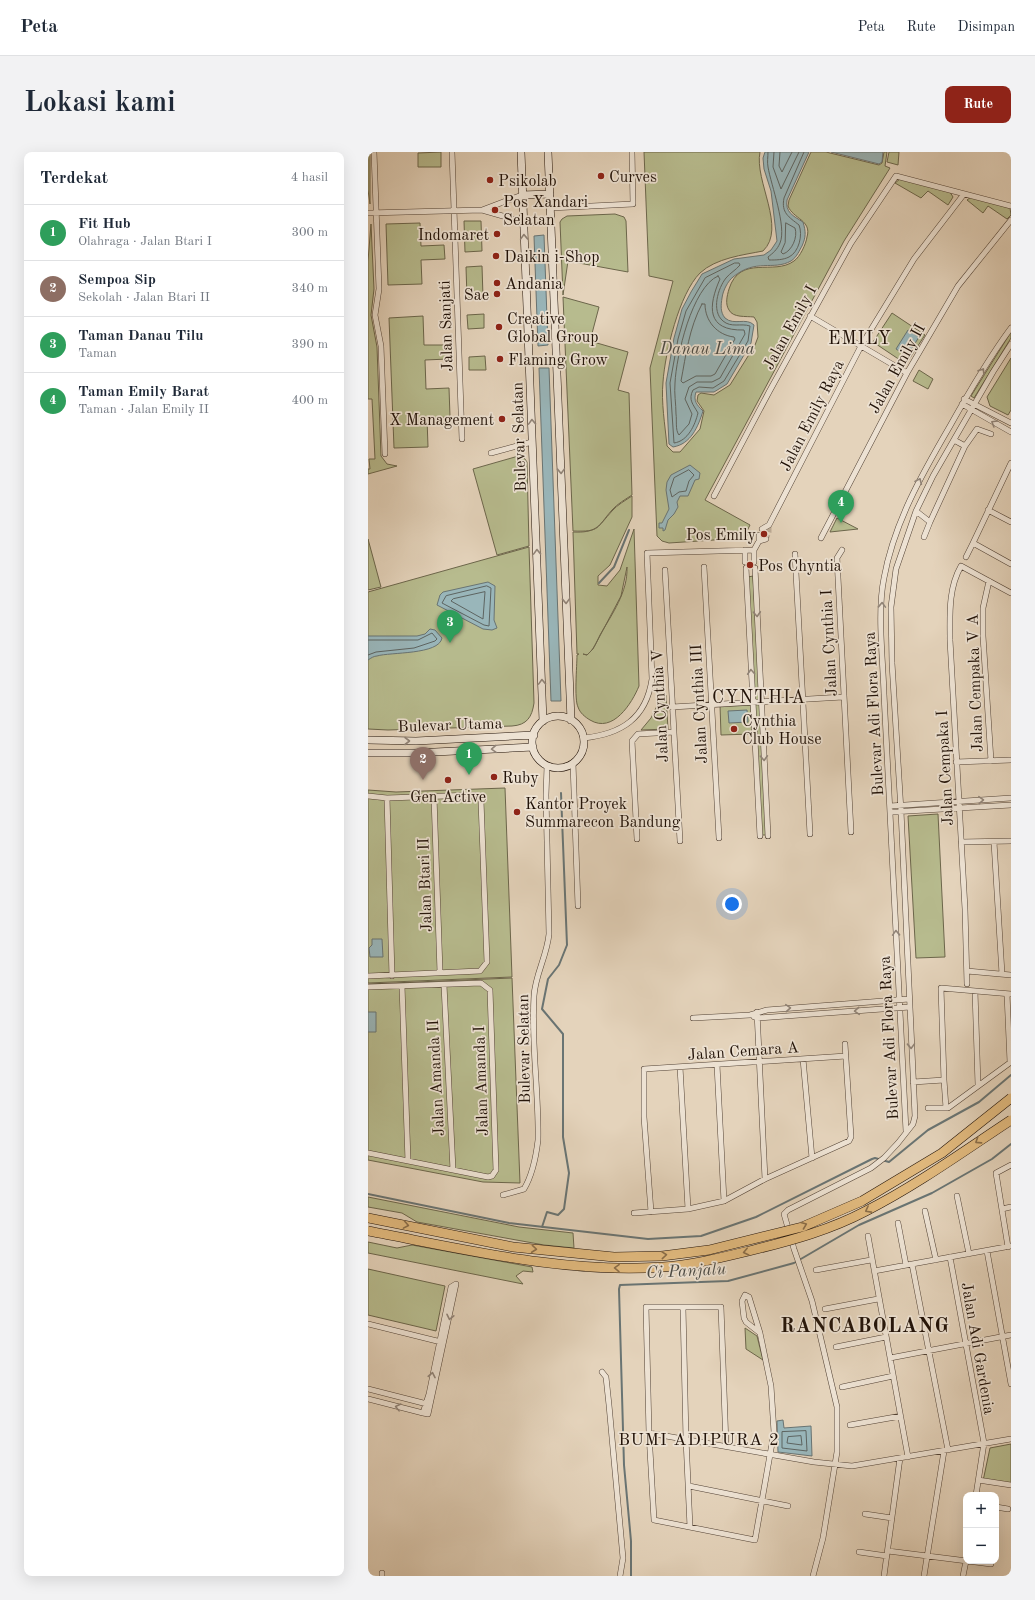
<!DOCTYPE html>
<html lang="id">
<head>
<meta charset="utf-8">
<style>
  body { margin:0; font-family:"Old Standard TT",serif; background:#f2f2f3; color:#1f2937 }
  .controls { position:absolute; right:12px; bottom:12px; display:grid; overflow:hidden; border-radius:8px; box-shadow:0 4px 16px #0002 }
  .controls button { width:36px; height:36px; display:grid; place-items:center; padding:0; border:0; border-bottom:1px solid #e0e1e3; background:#fff; color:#1f2937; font:20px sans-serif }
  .you { position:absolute; left:364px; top:752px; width:14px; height:14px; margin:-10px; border:3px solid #fff; border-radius:50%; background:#1a73e8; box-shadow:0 0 0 6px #1a73e833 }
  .badge { display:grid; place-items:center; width:26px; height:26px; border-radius:50%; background:#8f2418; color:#fff; font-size:13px; font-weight:700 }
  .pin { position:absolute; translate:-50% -33px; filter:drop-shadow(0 1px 2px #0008) }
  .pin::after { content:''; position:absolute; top:21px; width:14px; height:12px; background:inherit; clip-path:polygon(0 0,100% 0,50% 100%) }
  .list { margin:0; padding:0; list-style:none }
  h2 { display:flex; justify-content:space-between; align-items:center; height:52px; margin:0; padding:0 16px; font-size:17px }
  h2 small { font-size:13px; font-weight:400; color:#747a83 }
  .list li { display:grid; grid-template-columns:26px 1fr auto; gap:12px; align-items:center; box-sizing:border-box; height:56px; padding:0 16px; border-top:1px solid #e0e1e3 }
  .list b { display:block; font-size:15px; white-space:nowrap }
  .list p { margin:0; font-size:13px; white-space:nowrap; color:#747a83 }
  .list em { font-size:13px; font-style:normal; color:#747a83 }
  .map { position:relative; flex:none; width:643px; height:1424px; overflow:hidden; border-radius:8px }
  header { display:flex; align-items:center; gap:24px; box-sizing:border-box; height:56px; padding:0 20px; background:#fff; border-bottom:1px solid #e0e1e3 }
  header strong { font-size:19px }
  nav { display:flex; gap:22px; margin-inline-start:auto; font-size:14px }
  .intro { display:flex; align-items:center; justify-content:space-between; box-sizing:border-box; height:96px; padding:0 24px }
  h1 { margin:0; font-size:28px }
  .button { padding:10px 18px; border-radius:8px; background:#8f2418; color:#fff; font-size:14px; font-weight:700 }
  main { display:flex; gap:24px; padding:0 24px }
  aside { flex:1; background:#fff; border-radius:8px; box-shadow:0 4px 16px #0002 }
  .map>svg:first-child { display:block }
  .green { fill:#b7bb8e; stroke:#6c664b; fill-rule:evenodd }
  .water { fill:#99b6ba; stroke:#697473 }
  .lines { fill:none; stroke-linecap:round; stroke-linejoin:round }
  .shore { stroke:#5d6461; stroke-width:1 }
  .stream { stroke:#697473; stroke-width:2 }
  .minor-tunnel { stroke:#bdac97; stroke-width:5; stroke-dasharray:5 2.5; stroke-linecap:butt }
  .minor-casing { stroke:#524235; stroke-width:6 }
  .secondary-casing { stroke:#211208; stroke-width:8 }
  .minor { stroke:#ede2d3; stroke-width:5 }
  .secondary { stroke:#ede2d3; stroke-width:7 }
  .motorway-bridge-casing { stroke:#211208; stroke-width:10; stroke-linecap:butt }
  .motorway-bridge { stroke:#e2ba7e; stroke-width:9 }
  .oneway { stroke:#918478 }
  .oneway2 { stroke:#8b6e49 }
  .poi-dot { fill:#8f2418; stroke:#ede2d3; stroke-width:1.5 }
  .labels { text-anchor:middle; stroke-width:3.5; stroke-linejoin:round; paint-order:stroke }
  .poi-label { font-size:16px; fill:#211208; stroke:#ede2d3; text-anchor:start }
  .street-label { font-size:16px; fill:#211208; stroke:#ede2d3 }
  .water-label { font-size:17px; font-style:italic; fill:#4b4b46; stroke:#ede2d3 }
  .neighbourhood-label { font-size:17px; letter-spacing:1px; fill:#211208; stroke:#ede2d3 }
  .quarter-label { font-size:18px; letter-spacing:1px; fill:#211208; stroke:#ede2d3 }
  .district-label { font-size:20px; font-weight:bold; letter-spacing:1px; fill:#211208; stroke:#ede2d3 }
</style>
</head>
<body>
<header>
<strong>Peta</strong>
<nav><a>Peta</a><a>Rute</a><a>Disimpan</a></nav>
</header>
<div class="intro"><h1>Lokasi kami</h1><a class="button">Rute</a></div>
<main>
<aside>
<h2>Terdekat<small>4 hasil</small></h2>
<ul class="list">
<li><span class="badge" style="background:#2e9e5b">1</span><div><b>Fit Hub</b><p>Olahraga · Jalan Btari I</p></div><em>300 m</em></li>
<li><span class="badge" style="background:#8d6e63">2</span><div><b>Sempoa Sip</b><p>Sekolah · Jalan Btari II</p></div><em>340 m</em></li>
<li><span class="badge" style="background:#2e9e5b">3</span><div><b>Taman Danau Tilu</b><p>Taman</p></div><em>390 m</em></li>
<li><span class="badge" style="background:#2e9e5b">4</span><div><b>Taman Emily Barat</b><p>Taman · Jalan Emily II</p></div><em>400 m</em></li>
</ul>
</aside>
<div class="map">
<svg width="643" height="1424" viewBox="0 0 643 1424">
  <rect width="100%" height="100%" fill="#e4d3bb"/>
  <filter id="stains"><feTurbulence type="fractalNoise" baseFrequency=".005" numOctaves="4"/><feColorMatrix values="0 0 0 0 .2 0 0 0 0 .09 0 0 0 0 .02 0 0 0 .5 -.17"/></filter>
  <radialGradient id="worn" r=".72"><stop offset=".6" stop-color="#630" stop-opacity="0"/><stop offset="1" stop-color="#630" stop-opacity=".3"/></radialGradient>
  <path class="green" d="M0,0h2v52l-2,-14z
    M73,0v15h-23v-14z
    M276,0h116c-6,29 27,76 3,99 -20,4 -47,7 -63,22 -21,21 -35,80 -37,109 -2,20 2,43 4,64l6,6h7l20,-23 4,-18 -7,-10 1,-6 3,-2 13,2 16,-10 25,-40 3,-8 -1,-15 -3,-5c-8,-1 -21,1 -25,-7 -4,-6 -2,-14 0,-21 11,-35 45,-13 65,-28 6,-4 12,-17 13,-24 5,-17 -14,-18 -19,-31l1,-6 22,-48h15l53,13 3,-2 2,-11h3l-2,14 5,2 -46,73 -139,259 45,25 -4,8 2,2 -4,3 -75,5 -7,-2 -5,-5 -7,-168 23,-87 -24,-5z
    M521,0h10l-1,13 -11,-3z
    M532,27l50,13 3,5 -5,8 -20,-14 -7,7 -26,-15z
    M603,45l39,11 1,7 -4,4 -19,-13 -5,7 -16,-13z
    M247,62l9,3 2,4 2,51 -60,-11 -5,34 -3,-73 2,-3 5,-3z
    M96,69h17l1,30 -17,1z
    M52,71l1,23 23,-1 1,14 -24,1 1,24 -34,1 -2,-61z
    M3,72l3,65 -3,26 6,32 4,109 6,8 10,2 -29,8v-5h2l-1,-10h6l-3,-60h-4v-138z
    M114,114l1,31 -16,1 -1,-31z
    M195,145l36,10 -9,34 38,11 -10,38 11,3 3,102c-6,4 -15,9 -20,15 -16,18 -11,22 -39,21z
    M524,161l33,22 -19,29 -33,-22z
    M116,162v14l-16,1 -1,-14z
    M55,164l1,29h23l1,14 -23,1 1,29 23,-1 1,29 -23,1 1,29 -34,1 -5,-130z
    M643,180v6l-37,60 -3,-2z
    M117,204l1,14h-17v-13z
    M643,206v52l-3,5 -18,-9 -3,-9z
    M551,218l14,9 -5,10 -15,-8z
    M154,303l5,7 2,84 -32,9 -24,-86z
    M264,344v21l-22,48 -12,11v9l9,1 13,-16 14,-41 5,157c-7,17 -26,48 -49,34 -5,-3 -10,-7 -12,-13 -4,-8 -1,-41 -1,-52l2,-1h-2l-4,-122c23,1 25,-5 39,-21 5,-6 14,-11 20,-15zM259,415c1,25 -15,47 -27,68 -4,8 -6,14 -13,20l-4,-1 4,1 6,-6 28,-53z
    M469,366l21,11 -28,3z
    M0,387l13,48 -13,3z
    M161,395l5,156c-2,14 -7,22 -22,23l-124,4 -20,-1v-137z
    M385,424l7,125h-6l-6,-124z
    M298,543l2,34 -27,1 10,-12 11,-22z
    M386,551h6l7,132h-6z
    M383,552l1,30 -31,1 -1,-30z
    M137,636l7,189 -144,6v-193l28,2z
    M570,662l7,143 -29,1 -8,-142z
    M144,826l8,205 -37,-1 -115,-22v-176z
    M0,1045l151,30 54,6 1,15 -30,-3 -127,-23 -15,-9 -34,-6z
    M0,1090l29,6 15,-3 120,22 1,5 -10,-1 -7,5 7,8 -155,-31z
    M0,1117l77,17 -9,45 -68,-16z
    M377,1176l12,8 6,24 -17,-11z
    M643,1292v42l-28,-5 7,-33z"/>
  <path class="water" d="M397,0h44l-22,48c-2,12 6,16 16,22 3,10 3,15 -1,24 -3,5 -5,11 -11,15 -18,10 -35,-3 -58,16 -5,4 -10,13 -11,21 -1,7 -2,14 3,20 9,8 21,-1 29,7l-3,18 -24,41 -13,8h-18c-3,9 1,13 7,19 -5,16 -12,33 -30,36l-4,-3 -3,-61 8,-45 8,-29 9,-17 11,-18 32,-15 30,-4 7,-5 6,-9 -6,-50 -7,-22 -1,-11z
    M463,0h52l-1,10 -3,2z
    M176,83l4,110 -10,1 -4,-110z
    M540,178l11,7 -12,19 -11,-7z
    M171,216h10l12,333h-10z
    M322,313l10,8 -1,6 -4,1 -7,16h-8l-3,6 1,5 -4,7 -6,6 -3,10 -2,1v-3h-4v-5h3l7,-14 -3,-19 1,-8 4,-7z
    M120,430l7,4 -1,34 3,8 -5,2 -9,-1 -46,-24 3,-10 3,-3z
    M62,477l5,1 7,8c-3,17 -52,14 -65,18 -3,0 -6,2 -9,4v-24h49l8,-2z
    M379,558l1,12 -19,1 -1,-12z
    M4,787h10l1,18h-13l-1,-9 3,-3z
    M0,860h8v20h-8z
    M415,1268l1,8 27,-2 1,30 -34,-4 -1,-31z"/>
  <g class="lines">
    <path class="shore" d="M400,0c0,5 -1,10 0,15 3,18 19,60 12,76 -3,7 -7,10 -12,14l1,3c7,0 14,0 20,-3 10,-5 14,-22 10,-32 -10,-8 -18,-12 -15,-27l20,-46
      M406,0l-1,15 8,22 18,-37
      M412,0l-1,14 3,6 10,-20
      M418,71l9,5c3,9 -3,23 -12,26l-2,-2 4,-9z
      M367,111h4l1,2c-4,5 -10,8 -14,13 -8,10 -15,33 -3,43 8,7 18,2 27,5l-2,15 -24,40 -11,7 -14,-1 -6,3c-5,10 0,14 5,23 -3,12 -10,28 -24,30l-4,-60 8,-44 8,-28 19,-33z
      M350,124l2,3c-12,27 -14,52 24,51l1,4 -25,44 -8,4h-15l-8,5 -4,12 7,15 -3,10 -10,11c-4,-5 -2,-15 -3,-21 0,-10 -2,-21 -1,-31 1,-26 17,-96 43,-107z
      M334,152h3c0,17 12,31 29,33l1,2 -20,35 -4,2h-15l-13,7 -2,-2c5,-26 8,-53 21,-77z
      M321,318l5,5 -5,6 -3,10 -7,1 -7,5 -2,-7 4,-12z
      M119,434l4,2 -2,38 -5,-1 -42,-22 4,-7z
      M117,440l-2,27 -32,-18 2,-2z
      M0,488h50l14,-7 5,6 -2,2 -21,7 -38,4 -8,3
      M438,1279l1,20 -25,-3v-16z
      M433,1284l1,9 -15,-2 1,-6z"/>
    <path class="stream" d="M231,431l15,-16 15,-37
      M0,1042l141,29 139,16 53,-3 55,-19 116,-58 3,-1 14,4 39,-32 51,-28 32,-27
      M174,1075l5,-15 11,3 6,-6 5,-36 -6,-36v-103l-21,-25 6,-30 11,-14 8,-20 -6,-152
      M263,1424v-35l-7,-76 -5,-176 1,-4 108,-4 66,-18 65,-38 73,-32 60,-34 19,-15"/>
    <path class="minor-tunnel" d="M398,387l3,-7v-7"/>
    <defs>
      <path id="minor" d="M6,0l5,137 -4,26 6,31 4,108
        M84,0l10,287
        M182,56l83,-4 -1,-52
        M114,58l40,-15
        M0,61l114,-3 41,12
        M442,164l97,57
        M596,247l47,24
        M594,252l49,28
        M597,294l12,-17 14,5
        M123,301l41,-11
        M643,311l-38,80 38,21
        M346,344l55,-104 82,-149 45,-67 115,30
        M620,358l23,12
        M548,359l14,11 35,-76 -11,-6
        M394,377l7,-4 92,-179 53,-87 50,-65
        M391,383v6
        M556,385l6,-15
        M453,386l86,-165 51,-87 53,-66
        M377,398v12
        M386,398l5,-9 7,-2
        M386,398v12
        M474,398l-5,8 14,274
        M427,402l15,280
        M598,405l7,-14
        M336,415l15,271
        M378,416l14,268
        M387,416l13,268
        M297,418l15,271
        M621,429l-6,27v28l8,125
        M304,555l171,-10
        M216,586c37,-4 62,-19 68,-59l-5,-126 107,-3
        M588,610l55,-2
        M205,611l5,143
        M0,644l19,2 87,-3 5,2 2,4 6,161 -7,9 -112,5
        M66,645l6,175
        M19,646l5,178
        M522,654l121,-8
        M523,660l120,-7
        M269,687l-5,-98 6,-7 36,-2
        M593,690l50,-1
        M626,690l8,132
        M599,819l44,4
        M599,832l-2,-75 -15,-269c0,-25 -2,-51 11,-74l50,27
        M76,833l9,185
        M34,834l6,175
        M0,835l113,-4 9,7 6,180 -4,6 -4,1 -120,-24
        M607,839l3,94
        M639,842l3,68
        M389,860l8,167
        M386,865l3,1 153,-11
        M325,866l57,-3 17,-5 142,-11
        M435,907l9,99
        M349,913l7,136
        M312,915l8,142
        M576,928l-3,-92 70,6
        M545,930l31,-2 2,28
        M560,956h20l63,-46
        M538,979l-22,-437c-1,-35 -7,-82 0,-116 10,-55 38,-104 66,-152 19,-34 38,-67 61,-98
        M135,1043l21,-6c9,-15 12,-32 14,-49 1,-48 -7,-96 -4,-144 1,-21 13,-40 15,-62l-3,-139 1,-29
        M589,1044l12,58
        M634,1057l9,-2
        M557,1059l11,49
        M283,1060l-7,-95v-48l202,-13
        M266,1061l54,-4 36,-8 41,-22 84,-38 2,-4 -6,-93
        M530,1071l8,42
        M500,1084l40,221
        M640,1095l-12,-74 15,-8
        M619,1099l24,133
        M582,1105l34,186 -8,52
        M544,1112l36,186
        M448,1118l55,-10
        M506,1119l137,-25
        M315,1156l3,131 4,88
        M457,1157l53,-10
        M0,1172l73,18
        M468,1195l50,-10
        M522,1206l121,-23
        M234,1220l4,5 3,28 14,153 -3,18
        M474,1235l51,-11
        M0,1237l59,15
        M0,1247l55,14 5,1 28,-130 -5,3 -22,107 -6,19
        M482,1273l51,-9
        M281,1281l165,29 38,4 159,-27
        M358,1294l-5,-139h-75l3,126 5,87 101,20 19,-108 -3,-46 -11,-53 -14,-11 -2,-4 -2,-17 3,-6 4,2 11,36
        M610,1328l33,5
        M321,1334l99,20
        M628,1355l12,2
        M497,1362l27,4
        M520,1399l103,13
        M491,1400l28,4
        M14,1424v-3
        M445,1424l10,-38 14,-86v-45l-25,-106 -18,-52 -10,-35 4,-4 83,-42 13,-10 14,-15 15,-19 2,-8 -14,-305 -9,-148 -1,-56 5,-38 20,-58 17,-35 60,-104 18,-28
        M516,1424l16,-118
        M556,1424l20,-125
        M595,1424l3,-15"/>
      <path id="secondary" d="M153,0l22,569
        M180,0l23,568
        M154,43l28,-1
        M155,70l28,-1
        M164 590a26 26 0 1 1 52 0a26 26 0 1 1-52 0Z
        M0,588l48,1 118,-6
        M0,601h47l118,-6"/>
    </defs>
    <use href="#minor" class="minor-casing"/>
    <use href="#secondary" class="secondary-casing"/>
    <use href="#minor" class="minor"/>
    <use href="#secondary" class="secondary"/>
    <defs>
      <path id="motorway-bridge" d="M0,1066l145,29 101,10 48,-1 47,-6 93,-23 60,-26 80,-48 69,-55
        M0,1079c96,18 197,43 295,36 30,-2 61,-10 90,-17 40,-10 77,-20 113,-39 51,-26 98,-60 145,-91"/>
    </defs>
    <use href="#motorway-bridge" class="motorway-bridge-casing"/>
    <use href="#motorway-bridge" class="motorway-bridge"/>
  </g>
  <defs><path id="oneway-chevron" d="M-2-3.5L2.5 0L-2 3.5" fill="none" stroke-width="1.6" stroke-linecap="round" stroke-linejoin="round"/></defs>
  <g class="oneway">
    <use href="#oneway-chevron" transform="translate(156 85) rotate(-92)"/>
    <use href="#oneway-chevron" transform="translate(614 219) rotate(-58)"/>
    <use href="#oneway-chevron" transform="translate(164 270) rotate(-92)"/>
    <use href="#oneway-chevron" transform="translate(626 271) rotate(-149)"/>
    <use href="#oneway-chevron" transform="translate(193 319) rotate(88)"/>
    <use href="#oneway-chevron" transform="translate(551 329) rotate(-66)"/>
    <use href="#oneway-chevron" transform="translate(169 400) rotate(-92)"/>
    <use href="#oneway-chevron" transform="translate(198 449) rotate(88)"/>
    <use href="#oneway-chevron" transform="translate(514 453) rotate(-88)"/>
    <use href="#oneway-chevron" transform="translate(389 462) rotate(87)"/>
    <use href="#oneway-chevron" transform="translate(383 520) rotate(-93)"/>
    <use href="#oneway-chevron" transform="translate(174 530) rotate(-92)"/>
    <use href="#oneway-chevron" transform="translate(39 589)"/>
    <use href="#oneway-chevron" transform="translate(126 597) rotate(177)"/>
    <use href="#oneway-chevron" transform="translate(396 606) rotate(87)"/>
    <use href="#oneway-chevron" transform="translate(613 648) rotate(-3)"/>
    <use href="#oneway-chevron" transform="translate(528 781) rotate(-92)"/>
    <use href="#oneway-chevron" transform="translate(420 856) rotate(-4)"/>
    <use href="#oneway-chevron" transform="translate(489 859) rotate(176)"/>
    <use href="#oneway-chevron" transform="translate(543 894) rotate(88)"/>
    <use href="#oneway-chevron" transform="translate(82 1165) rotate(102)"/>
    <use href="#oneway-chevron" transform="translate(64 1223) rotate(-79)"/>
    <use href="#oneway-chevron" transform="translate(30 1255) rotate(-166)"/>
  </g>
  <g class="oneway2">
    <use href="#oneway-chevron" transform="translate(610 989) rotate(147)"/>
    <use href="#oneway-chevron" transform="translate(500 1058) rotate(152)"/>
    <use href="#oneway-chevron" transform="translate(38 1073) rotate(10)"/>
    <use href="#oneway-chevron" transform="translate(436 1073) rotate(-21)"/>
    <use href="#oneway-chevron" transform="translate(166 1097) rotate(6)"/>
    <use href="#oneway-chevron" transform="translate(378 1100) rotate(167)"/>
    <use href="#oneway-chevron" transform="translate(296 1103) rotate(-5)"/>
    <use href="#oneway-chevron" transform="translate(249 1116) rotate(-179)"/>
  </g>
  <g class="poi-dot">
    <circle cx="233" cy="24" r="4"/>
    <circle cx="122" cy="28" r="4"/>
    <circle cx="127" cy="58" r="4"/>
    <circle cx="129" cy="82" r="4"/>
    <circle cx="128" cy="104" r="4"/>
    <circle cx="129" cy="131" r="4"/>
    <circle cx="129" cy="142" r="4"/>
    <circle cx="131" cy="175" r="4"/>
    <circle cx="132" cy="207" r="4"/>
    <circle cx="134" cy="267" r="4"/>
    <circle cx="396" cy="382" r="4"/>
    <circle cx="382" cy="413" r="4"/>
    <circle cx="366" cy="577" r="4"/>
    <circle cx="126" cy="625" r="4"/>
    <circle cx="80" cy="628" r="4"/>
    <circle cx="149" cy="660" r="4"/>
  </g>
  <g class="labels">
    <g class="poi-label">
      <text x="241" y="30">Curves</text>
      <text x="130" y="34">Psikolab</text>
      <text x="135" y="55">Pos Xandari<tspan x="135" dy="18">Selatan</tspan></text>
      <text x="121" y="88" text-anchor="end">Indomaret</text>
      <text x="136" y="110">Daikin i-Shop</text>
      <text x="137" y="137">Andania</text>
      <text x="121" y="148" text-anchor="end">Sae</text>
      <text x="139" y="172">Creative<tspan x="139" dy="18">Global Group</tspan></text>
      <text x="140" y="213">Flaming Grow</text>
      <text x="126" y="273" text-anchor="end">X Management</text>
      <text x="388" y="388" text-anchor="end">Pos Emily</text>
      <text x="390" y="419">Pos Chyntia</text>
      <text x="374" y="574">Cynthia<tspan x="374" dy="18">Club House</tspan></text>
      <text x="134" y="631">Ruby</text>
      <text x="80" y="650" text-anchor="middle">Gen Active</text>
      <text x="157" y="657">Kantor Proyek<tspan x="157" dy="18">Summarecon Bandung</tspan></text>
    </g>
    <g class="street-label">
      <text transform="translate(77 174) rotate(-92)" y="6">Jalan Sanjati</text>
      <text transform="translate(421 175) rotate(-61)" y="6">Jalan Emily I</text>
      <text transform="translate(528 216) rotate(-61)" y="6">Jalan Emily II</text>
      <text transform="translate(443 263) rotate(-63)" y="6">Jalan Emily Raya</text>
      <text transform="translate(150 285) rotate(-92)" y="6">Bulevar Selatan</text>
      <text transform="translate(460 491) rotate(-93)" y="6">Jalan Cynthia I</text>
      <text transform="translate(606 531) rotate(-92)" y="6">Jalan Cempaka V A</text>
      <text transform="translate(330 552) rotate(-93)" y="6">Jalan Cynthia III</text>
      <text transform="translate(291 554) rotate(-93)" y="6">Jalan Cynthia V</text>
      <text transform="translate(505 562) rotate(-93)" y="6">Bulevar Adi Flora Raya</text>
      <text transform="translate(82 572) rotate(-2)" y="6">Bulevar Utama</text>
      <text transform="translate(576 616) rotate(-93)" y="6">Jalan Cempaka I</text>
      <text transform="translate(56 733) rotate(-92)" y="6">Jalan Btari II</text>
      <text transform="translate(520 886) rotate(-93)" y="6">Bulevar Adi Flora Raya</text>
      <text transform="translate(155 897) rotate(-91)" y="6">Bulevar Selatan</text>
      <text transform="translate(375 898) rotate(-4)" y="6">Jalan Cemara A</text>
      <text transform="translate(67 926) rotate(-93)" y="6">Jalan Amanda II</text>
      <text transform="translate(112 929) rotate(-92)" y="6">Jalan Amanda I</text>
      <text transform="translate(611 1196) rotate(80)" y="6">Jalan Adi Gardenia</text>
    </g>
    <g class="water-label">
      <text x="339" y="202">Danau Lima</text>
      <text transform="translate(318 1118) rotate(-3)" y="6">Ci Panjalu</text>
    </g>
    <g class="neighbourhood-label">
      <text x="331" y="1293">BUMI ADIPURA 2</text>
    </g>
    <g class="quarter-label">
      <text x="492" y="192">EMILY</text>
      <text x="391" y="551">CYNTHIA</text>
    </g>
    <g class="district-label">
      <text x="497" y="1180">RANCABOLANG</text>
    </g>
  </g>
  <rect width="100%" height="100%" filter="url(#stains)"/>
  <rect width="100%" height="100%" fill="url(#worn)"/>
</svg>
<div class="controls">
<button>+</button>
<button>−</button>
</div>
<div class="you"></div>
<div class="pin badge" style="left:101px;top:623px;background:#2e9e5b">1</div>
<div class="pin badge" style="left:55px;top:628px;background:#8d6e63">2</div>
<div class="pin badge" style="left:82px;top:491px;background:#2e9e5b">3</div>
<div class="pin badge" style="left:473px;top:371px;background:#2e9e5b">4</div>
</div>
</main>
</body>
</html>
